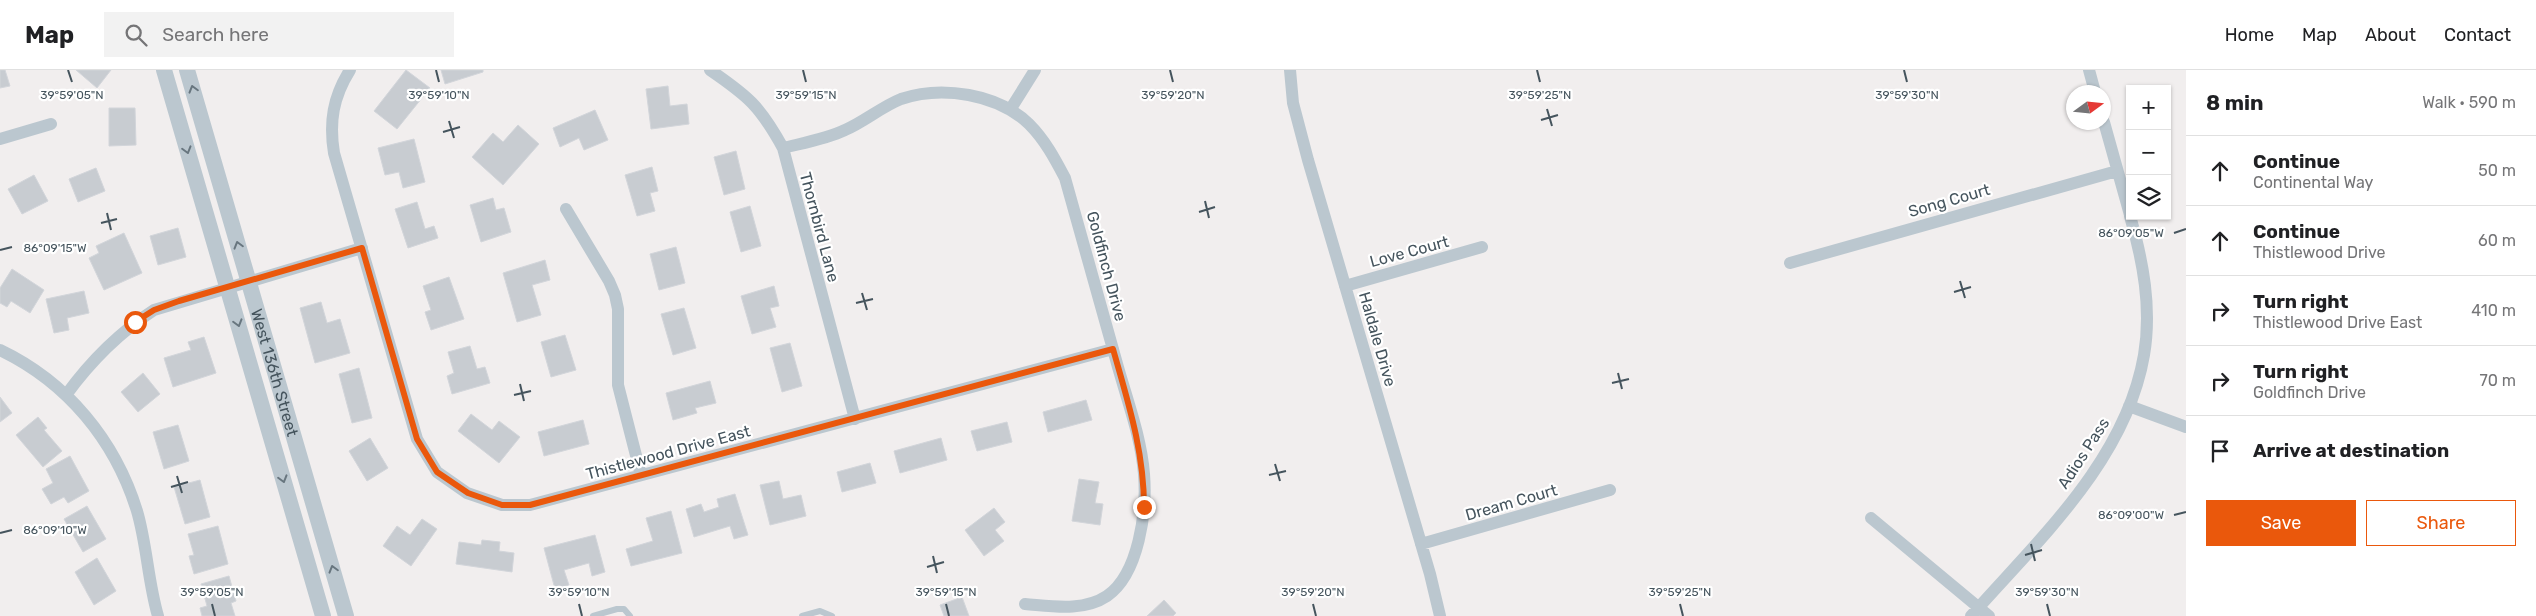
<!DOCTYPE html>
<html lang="en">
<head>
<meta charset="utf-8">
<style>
  body { margin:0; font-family:Rubik,sans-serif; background:#f2f2f2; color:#202124 }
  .controls { position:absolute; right:15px; top:15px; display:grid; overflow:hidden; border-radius:0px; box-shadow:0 1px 4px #0004 }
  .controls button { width:45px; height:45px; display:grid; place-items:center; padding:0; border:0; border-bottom:1px solid #e0e0e0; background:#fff; color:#202124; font:25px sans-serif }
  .compass { position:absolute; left:2066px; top:15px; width:45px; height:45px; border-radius:50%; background:#fff; box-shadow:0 1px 4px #0004; rotate:75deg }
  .stop { position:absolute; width:15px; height:15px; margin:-11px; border:4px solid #ea580c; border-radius:50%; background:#fff }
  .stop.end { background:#ea580c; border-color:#fff; box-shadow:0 1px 5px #0008 }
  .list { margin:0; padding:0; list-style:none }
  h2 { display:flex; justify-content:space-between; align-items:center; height:65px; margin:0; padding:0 20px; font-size:21px }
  h2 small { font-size:16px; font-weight:400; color:#757577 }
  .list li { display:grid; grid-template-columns:32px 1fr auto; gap:15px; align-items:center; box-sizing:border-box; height:70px; padding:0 20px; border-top:1px solid #e0e0e0 }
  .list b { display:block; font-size:19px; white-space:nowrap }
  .list p { margin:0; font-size:16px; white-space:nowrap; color:#757577 }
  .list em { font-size:16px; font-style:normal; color:#757577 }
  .actions { display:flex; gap:10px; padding:15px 20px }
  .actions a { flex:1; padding:11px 0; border:1px solid #ea580c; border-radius:0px; text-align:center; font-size:18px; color:#ea580c }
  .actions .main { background:#ea580c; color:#fff }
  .icon { flex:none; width:28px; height:28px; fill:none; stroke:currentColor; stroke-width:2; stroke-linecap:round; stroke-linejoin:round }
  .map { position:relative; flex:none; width:2186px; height:546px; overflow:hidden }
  header { display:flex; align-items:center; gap:30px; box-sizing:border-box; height:70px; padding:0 25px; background:#fff; border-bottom:1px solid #e0e0e0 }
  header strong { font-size:24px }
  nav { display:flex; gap:28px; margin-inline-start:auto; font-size:18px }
  .search { width:350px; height:45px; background:#f2f2f2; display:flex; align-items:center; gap:12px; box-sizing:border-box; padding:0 18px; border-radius:0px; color:#757577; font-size:19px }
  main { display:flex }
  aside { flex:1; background:#fff }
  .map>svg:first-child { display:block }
  .building { fill:#c8ccd1; stroke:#d2d5da }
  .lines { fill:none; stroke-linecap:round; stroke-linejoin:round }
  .service { stroke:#bbc7cf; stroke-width:6 }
  .minor { stroke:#bbc7cf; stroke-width:12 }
  .tertiary { stroke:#bbc7cf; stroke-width:16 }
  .oneway { stroke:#68767f }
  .route { stroke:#ea580c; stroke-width:6 }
  .ticks { fill:none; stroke:#45545d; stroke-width:2 }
  .labels { text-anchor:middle; stroke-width:4.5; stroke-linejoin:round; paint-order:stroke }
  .street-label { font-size:16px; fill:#45545d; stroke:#fff }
  .ticks-label { font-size:12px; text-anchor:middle; fill:#45545d; stroke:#fff; stroke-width:4.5; stroke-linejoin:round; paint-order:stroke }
</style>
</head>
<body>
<header>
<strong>Map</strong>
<div class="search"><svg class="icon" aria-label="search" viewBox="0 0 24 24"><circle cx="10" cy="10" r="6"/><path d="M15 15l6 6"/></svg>Search here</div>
<nav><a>Home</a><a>Map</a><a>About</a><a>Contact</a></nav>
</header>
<main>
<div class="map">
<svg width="2186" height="546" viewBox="0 0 2186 546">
  <rect width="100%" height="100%" fill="#f1eeee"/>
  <path class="building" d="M0,0h5l5,16 -10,2z
    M76,0h35l-14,18z
    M406,0l24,18 -33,41 -23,-18z
    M441,0h42v2l-38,12z
    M668,16l2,20 17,-2 2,20 -38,5 -5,-40z
    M109,38h26l1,37 -27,1z
    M595,40l13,30 -24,10 -5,-12 -19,9 -7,-19z
    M518,55l21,19 -36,41 -31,-28 21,-24 10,9z
    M414,69l11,43 -22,6 -4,-16 -14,3 -7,-27z
    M736,81l9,38 -21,6 -10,-38z
    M652,97l6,24 -8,2 5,18 -18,5 -12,-41z
    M96,98l9,23 -27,11 -9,-23z
    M34,105l14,26 -26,13 -14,-25z
    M493,128l3,12 8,-2 7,24 -30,10 -11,-37z
    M417,132l8,27 9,-3 4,12 -30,10 -13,-39z
    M750,136l11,40 -20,6 -11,-40z
    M178,158l8,29 -28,8 -8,-29z
    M124,163l18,40 -38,17 -15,-32 10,-5 -3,-7z
    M676,177l9,36 -26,7 -9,-36z
    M545,190l5,20 -18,5 9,30 -24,7 -14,-49z
    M12,199l32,21 -14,23 -19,-12 -4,6 -7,-4v-15z
    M449,207l15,42 -33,11 -6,-18 6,-2 -8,-24z
    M774,216l5,20 -9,2 6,19 -24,7 -11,-38z
    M84,221l5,22 -22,5 2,12 -15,3 -8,-34z
    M321,232l6,21 13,-4 10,34 -35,10 -15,-55z
    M684,238l12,40 -23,7 -12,-41z
    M565,265l11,35 -25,7 -10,-35z
    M204,267l12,36 -43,14 -9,-29 27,-8 -3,-8z
    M790,273l12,43 -20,6 -12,-44z
    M470,276l7,23 8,-2 5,16 -38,11 -5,-18 7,-3 -6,-21z
    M359,298l13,50 -20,5 -13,-49z
    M143,303l17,21 -22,18 -17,-20z
    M710,311l6,22 -21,5 2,5 -24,7 -7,-27z
    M0,327l12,16 -12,9z
    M1086,330l6,20 -44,12 -5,-20z
    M471,344l21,16 7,-9 21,16 -21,26 -41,-32z
    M38,347l9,11 -3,2 18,21 -19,16 -27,-32z
    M583,350l6,24 -45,12 -6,-24z
    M1007,352l5,20 -35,9 -6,-20z
    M178,355l11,36 -25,8 -11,-37z
    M370,368l18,30 -21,13 -18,-30z
    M941,368l6,22 -47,13 -6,-22z
    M70,386l19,35 -21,12 -4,-6 -13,7 -9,-15 11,-6 -7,-14z
    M870,393l6,20 -34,9 -5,-20z
    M1079,409l20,3 -4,21 8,1 -3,21 -28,-4z
    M200,410l10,37 -25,7 -11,-37z
    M779,411l4,18 18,-4 5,21 -36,9 -10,-40z
    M735,424l13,41 -14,4 -4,-13 -36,11 -8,-28 15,-5 3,8 15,-5 -2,-8z
    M87,436l19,33 -23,13 -19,-33z
    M994,438l11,14 -10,8 9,11 -20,15 -19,-26z
    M671,441l11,42 -51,13 -5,-17 27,-8 -7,-23z
    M422,449l15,10 -26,37 -28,-20 14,-20 13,9z
    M218,456l10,38 -34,10 -5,-18 5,-1 -6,-21z
    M595,465l10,37 -13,4 -3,-13 -25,7 5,15 -14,4 -11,-41z
    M482,470l18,2 -1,9 15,2 -2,19 -56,-8 3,-22 22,3z
    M97,488l19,33 -22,14 -19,-33z
    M229,506l7,25 -5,2 4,13h-33l-2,-8 7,-2 -6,-22z
    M962,527l7,19h-25l-4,-11z
    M1164,530l12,13 -3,3h-26z"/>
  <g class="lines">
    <path class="service" d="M593,546l24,-7h7l6,7
      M802,546l18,-5 12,5"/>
    <path class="minor" d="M350,0c-17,27 -21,52 -16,83l83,286 20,33 30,21 35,12h28l583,-156
      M710,0c38,26 50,36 73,78l72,271
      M1290,0l3,33 15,57 122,414 10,42
      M2089,0l6,22
      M1010,40l25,-40
      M2104,52l26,93
      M0,69l51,-15
      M783,78c20,-5 43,-9 62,-18 19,-8 36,-23 56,-31 41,-14 97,-5 128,25 16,16 26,35 36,54 17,61 34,121 51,182 10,37 25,76 28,114 3,37 -5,100 -37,122 -24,16 -56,10 -82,8
      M566,139l43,72 6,14 3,14v76l23,90
      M1790,193l327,-92
      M1345,216l137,-39
      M0,280c67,32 115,90 137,161 10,34 11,71 21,105
      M66,325c24,-33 54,-63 88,-85l208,-62
      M2129,336l57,21
      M1871,448l118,98
      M1421,474l189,-54
      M1971,546c68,-77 155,-156 173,-261 8,-47 -1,-94 -14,-139"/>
    <g class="tertiary">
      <path d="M164,0l159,546"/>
      <path id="s1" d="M187,0l159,546"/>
    </g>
  </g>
  <defs><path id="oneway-chevron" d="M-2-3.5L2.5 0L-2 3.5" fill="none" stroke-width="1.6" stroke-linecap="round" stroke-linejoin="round" transform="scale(1.25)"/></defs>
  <g class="oneway">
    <use href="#oneway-chevron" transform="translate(193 19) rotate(-106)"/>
    <use href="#oneway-chevron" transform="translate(187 80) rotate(74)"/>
    <use href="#oneway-chevron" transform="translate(238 175) rotate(-106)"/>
    <use href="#oneway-chevron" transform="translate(238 253) rotate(74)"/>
    <use href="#oneway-chevron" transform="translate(283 409) rotate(74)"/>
    <use href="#oneway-chevron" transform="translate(333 499) rotate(-106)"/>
  </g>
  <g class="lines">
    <path class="route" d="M135,252l19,-12 25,-9 183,-53 55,191 20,33 31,21 34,12h28l583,-156c15,53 31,102 31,158"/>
  </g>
  <path class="ticks" d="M68,0l4,12M436,0l3,12M803,0l3,12M1170,0l3,12M1537,0l3,12M1904,0l3,12M1547,39l5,17M1541,50l17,-5M449,51l5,17M443,62l17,-5M1205,131l4,17M1199,142l16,-5M107,143l4,17M101,153l16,-4M2174,163l12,-4M0,180l12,-3M1960,211l5,17M1954,222l17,-5M862,223l5,17M856,233l17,-4M1618,303l4,16M1612,313l17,-4M520,314l4,17M514,325l17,-4M1275,394l5,17M1269,405l17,-4M177,406l5,17M171,417l17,-5M2174,445l12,-3M0,463l12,-3M2031,474l4,17M2025,485l17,-5M933,486l4,17M927,497l17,-5M212,534l3,12M579,534l3,12M946,534l3,12M1313,534l3,12M1680,534l3,12M2047,534l3,12"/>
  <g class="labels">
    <g class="street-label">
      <text transform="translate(1949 130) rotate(-16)" y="6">Song Court</text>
      <text transform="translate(820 157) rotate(75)" y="6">Thornbird Lane</text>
      <text transform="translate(1409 181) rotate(-15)" y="6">Love Court</text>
      <text transform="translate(1107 196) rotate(75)" y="6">Goldfinch Drive</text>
      <text transform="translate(1378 269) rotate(74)" y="6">Haldale Drive</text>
      <text dy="6" stroke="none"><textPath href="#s1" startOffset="315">West 136th Street</textPath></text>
      <text transform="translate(668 382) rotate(-15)" y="6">Thistlewood Drive East</text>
      <text transform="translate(2083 383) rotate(-57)" y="6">Adios Pass</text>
      <text transform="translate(1511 432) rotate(-16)" y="6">Dream Court</text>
    </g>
  </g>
  <g class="ticks-label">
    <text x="72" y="29">39°59'05"N</text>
    <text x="439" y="29">39°59'10"N</text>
    <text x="806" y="29">39°59'15"N</text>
    <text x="1173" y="29">39°59'20"N</text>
    <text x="1540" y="29">39°59'25"N</text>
    <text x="1907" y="29">39°59'30"N</text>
    <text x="2131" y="167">86°09'05"W</text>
    <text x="55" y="182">86°09'15"W</text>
    <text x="2131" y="449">86°09'00"W</text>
    <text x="55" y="464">86°09'10"W</text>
    <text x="212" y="526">39°59'05"N</text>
    <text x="579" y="526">39°59'10"N</text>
    <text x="946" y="526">39°59'15"N</text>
    <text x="1313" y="526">39°59'20"N</text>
    <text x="1680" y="526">39°59'25"N</text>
    <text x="2047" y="526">39°59'30"N</text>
  </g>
</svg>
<div class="controls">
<button>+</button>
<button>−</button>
<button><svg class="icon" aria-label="layers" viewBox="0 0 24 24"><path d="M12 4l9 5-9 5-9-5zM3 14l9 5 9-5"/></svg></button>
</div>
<svg class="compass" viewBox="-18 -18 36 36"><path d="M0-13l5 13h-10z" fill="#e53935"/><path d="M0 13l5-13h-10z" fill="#757577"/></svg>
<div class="stop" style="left:135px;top:252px"></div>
<div class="stop end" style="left:1144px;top:437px"></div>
</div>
<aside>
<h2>8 min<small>Walk · 590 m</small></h2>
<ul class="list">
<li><svg class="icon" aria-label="ahead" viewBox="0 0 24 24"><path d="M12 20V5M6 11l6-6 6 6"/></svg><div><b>Continue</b><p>Continental Way</p></div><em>50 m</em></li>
<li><svg class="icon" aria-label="ahead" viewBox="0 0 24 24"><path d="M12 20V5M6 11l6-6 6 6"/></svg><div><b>Continue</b><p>Thistlewood Drive</p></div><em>60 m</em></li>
<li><svg class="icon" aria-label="right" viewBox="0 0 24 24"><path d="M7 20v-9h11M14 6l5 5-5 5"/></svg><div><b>Turn right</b><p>Thistlewood Drive East</p></div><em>410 m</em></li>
<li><svg class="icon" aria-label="right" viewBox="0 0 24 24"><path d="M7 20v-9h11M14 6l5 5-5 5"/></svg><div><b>Turn right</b><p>Goldfinch Drive</p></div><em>70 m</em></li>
<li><svg class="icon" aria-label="arrive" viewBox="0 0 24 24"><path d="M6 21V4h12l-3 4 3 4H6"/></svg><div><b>Arrive at destination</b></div></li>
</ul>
<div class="actions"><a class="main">Save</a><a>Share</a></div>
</aside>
</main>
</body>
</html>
